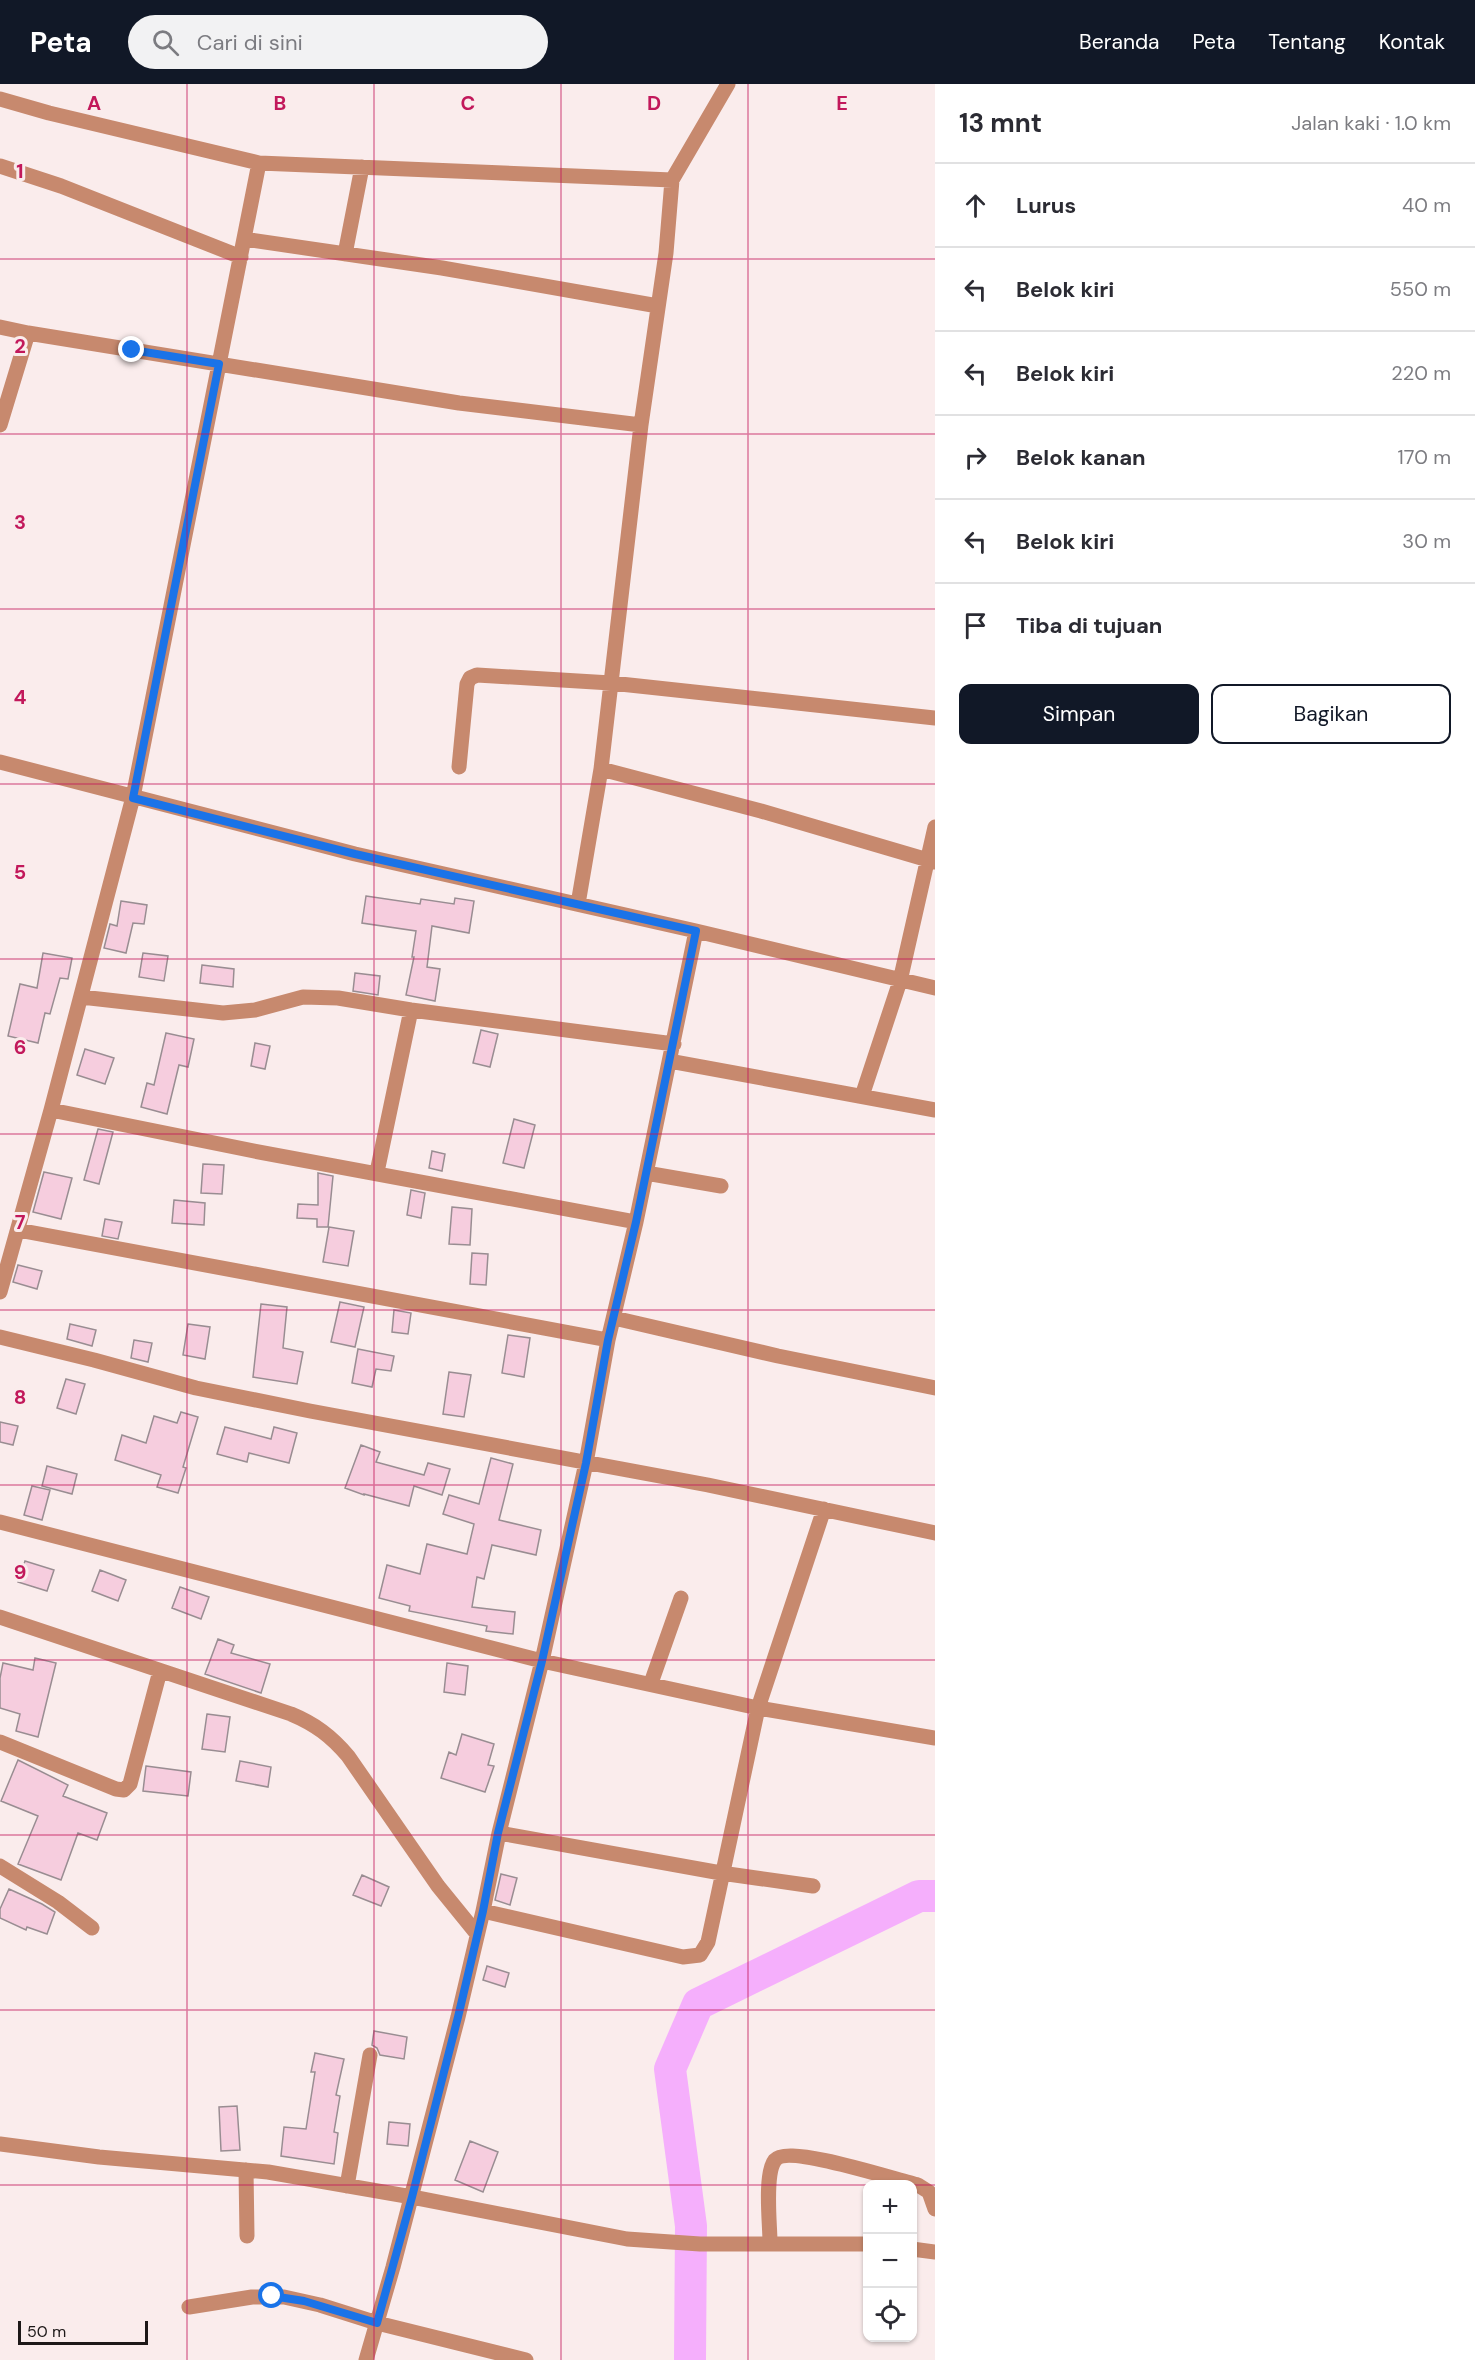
<!DOCTYPE html>
<html lang="id">
<head>
<meta charset="utf-8">
<style>
  body { margin:0; font-family:"DM Sans",sans-serif; background:#f2f2f3; color:#2b2b33 }
  .controls { position:absolute; right:18px; bottom:18px; display:grid; overflow:hidden; border-radius:12px; box-shadow:0 2px 4px #0004 }
  .controls button { width:54px; height:54px; display:grid; place-items:center; padding:0; border:0; border-bottom:2px solid #e1e1e2; background:#fff; color:#2b2b33; font:30px sans-serif }
  .scale { position:absolute; left:18px; bottom:15px; width:130px; box-sizing:border-box; padding-left:6px; border:3px solid #1d1818; border-top:0; font-size:16px; line-height:21px; white-space:nowrap; color:#1d1818; -webkit-text-stroke:4px #faecec; paint-order:stroke }
  .stop { position:absolute; width:18px; height:18px; margin:-14px; border:4px solid #1a73e8; border-radius:50%; background:#fff }
  .stop.end { background:#1a73e8; border-color:#fff; box-shadow:0 2px 6px #0008 }
  .list { margin:0; padding:0; list-style:none }
  h2 { display:flex; justify-content:space-between; align-items:center; height:78px; margin:0; padding:0 24px; font-size:26px }
  h2 small { font-size:20px; font-weight:400; color:#7c7c81 }
  .list li { display:grid; grid-template-columns:39px 1fr auto; gap:18px; align-items:center; box-sizing:border-box; height:84px; padding:0 24px; border-top:2px solid #e1e1e2 }
  .list b { display:block; font-size:22px; white-space:nowrap }
  .list em { font-size:20px; font-style:normal; color:#7c7c81 }
  .actions { display:flex; gap:12px; padding:18px 24px }
  .actions a { flex:1; padding:14px 0; border:2px solid #111827; border-radius:12px; text-align:center; font-size:21px; color:#111827 }
  .actions .main { background:#111827; color:#fff }
  .icon { flex:none; width:33px; height:33px; fill:none; stroke:currentColor; stroke-width:2; stroke-linecap:round; stroke-linejoin:round }
  .map { position:relative; flex:none; width:935px; height:2276px; overflow:hidden }
  header { display:flex; align-items:center; gap:36px; box-sizing:border-box; height:84px; padding:0 30px; background:#111827; color:#fff }
  header strong { font-size:28px }
  nav { display:flex; gap:33px; margin-inline-start:auto; font-size:21px }
  .search { width:420px; height:54px; background:#f2f2f3; display:flex; align-items:center; gap:15px; box-sizing:border-box; padding:0 21px; border-radius:33px; color:#7c7c81; font-size:22px }
  main { display:flex }
  aside { flex:1; background:#fff }
  .map>svg:first-child { display:block }
  .lines { fill:none; stroke-linecap:round; stroke-linejoin:round }
  .river { stroke:#f5affc; stroke-width:32 }
  .building { fill:#f6cdde; stroke:#998d92; stroke-width:1.5 }
  .street { stroke:#c7896e; stroke-width:15 }
  .route { stroke:#1a73e8; stroke-width:8 }
  .grid { fill:none; stroke:#c2185b; stroke-width:1.5; stroke-opacity:0.55 }
  .grid-label { font-size:20px; text-anchor:middle; font-weight:bold; fill:#c2185b; stroke:#faecec; stroke-width:6; stroke-linejoin:round; paint-order:stroke }
</style>
</head>
<body>
<header>
<strong>Peta</strong>
<div class="search"><svg class="icon" aria-label="search" viewBox="0 0 24 24"><circle cx="10" cy="10" r="6"/><path d="M15 15l6 6"/></svg>Cari di sini</div>
<nav><a>Beranda</a><a>Peta</a><a>Tentang</a><a>Kontak</a></nav>
</header>
<main>
<div class="map">
<svg width="935" height="2276" viewBox="0 0 935 2276">
  <rect width="100%" height="100%" fill="#faecec"/>
  <g class="lines">
    <path class="river" d="M690,2276l1,-134 -21,-157 28,-65 221,-108h16"/>
  </g>
  <path class="building" d="M366,812l54,8 1,-5 33,5 1,-6 19,3 -5,32 -37,-7 -5,41 13,2 -5,32 -29,-6 8,-38h-2l4,-26 -54,-8z
    M121,817l26,4 -3,19 -11,-1 -7,30 -22,-5 6,-24 7,2z
    M43,869l29,5 -4,21 -8,-1 -10,36 -5,-1 -7,30 -30,-7 12,-52 17,4z
    M143,869l25,3 -4,25 -25,-4z
    M202,881l32,4 -1,18 -33,-4z
    M355,889l25,3 -2,19 -25,-4z
    M481,946l17,4 -8,33 -17,-4z
    M166,949l28,6 -6,28 -9,-2 -12,49 -26,-7 6,-24 7,2z
    M255,959l15,3 -5,23 -14,-3z
    M85,965l29,9 -9,26 -28,-9z
    M514,1035l21,6 -11,43 -21,-5z
    M98,1045l15,3 -14,52 -15,-4z
    M432,1067l13,3 -3,17 -13,-3z
    M203,1080l21,1 -2,29 -21,-1z
    M44,1088l28,6 -11,41 -28,-7z
    M318,1089l15,3 -5,51h-11v-8l-20,-1 1,-14 20,1z
    M411,1106l14,3 -4,25 -14,-3z
    M174,1116l31,3 -1,22 -32,-2z
    M452,1123l20,2 -2,36 -21,-1z
    M105,1135l17,3 -4,17 -16,-3z
    M329,1143l25,4 -6,35 -25,-4z
    M472,1169l16,1 -2,31 -16,-1z
    M18,1181l24,6 -5,18 -24,-7z
    M340,1218l24,5 -9,40 -24,-5z
    M261,1220l26,3 -4,41 20,4 -6,32 -44,-7z
    M394,1226l17,3 -3,21 -16,-2z
    M70,1240l26,6 -4,16 -25,-7z
    M188,1240l22,3 -5,32 -22,-4z
    M508,1251l22,3 -6,39 -22,-4z
    M134,1256l18,3 -4,19 -17,-4z
    M358,1265l36,7 -3,15 -15,-2 -4,18 -20,-4z
    M449,1288l22,3 -7,42 -21,-3z
    M66,1295l19,5 -9,30 -19,-6z
    M181,1328l17,5 -15,50 3,1 -8,25 -21,-6 4,-12 -46,-15 7,-25 24,8 8,-27 23,7z
    M0,1338l18,4 -5,19 -13,-3z
    M225,1343l46,12 3,-12 23,6 -8,30 -40,-10 -2,9 -30,-8z
    M361,1361l19,7 -4,10 48,13 4,-12 22,6 -8,26 -28,-9 -5,20 -45,-12v1l-19,-7z
    M491,1374l22,6 -14,56 42,10 -5,25 -44,-10 -8,34 -7,-2 -5,30 43,5 -2,22 -27,-3 1,-5 -78,-15 1,-5 -31,-8 8,-33 33,9 7,-30 40,10 7,-30 -31,-10 6,-19 30,9z
    M47,1382l30,8 -5,20 -30,-8z
    M32,1402l18,4 -8,30 -18,-5z
    M25,1477l29,9 -7,21 -29,-9z
    M100,1486l26,10 -8,21 -26,-10z
    M180,1503l29,10 -8,22 -29,-11z
    M218,1555l16,6 -3,8 39,11 -9,29 -56,-19z
    M35,1574l21,5 -18,74 -22,-6 4,-17 -20,-6v-30l3,-15 30,7z
    M447,1579l21,3 -3,29 -21,-3z
    M207,1630l23,3 -5,35 -23,-3z
    M462,1650l32,10 -6,21 6,1 -9,26 -44,-14 8,-26 7,3z
    M18,1676l50,25 -5,11 44,17 -10,27 -19,-7 -17,47 -43,-16 20,-48 -37,-15z
    M240,1677l31,6 -3,20 -32,-6z
    M146,1682l45,6 -3,24 -45,-5z
    M501,1790l16,4 -7,27 -15,-5z
    M362,1791l27,12 -8,19 -28,-11z
    M9,1805l33,15 13,8 -8,22 -20,-7 -1,3 -26,-12v-9z
    M487,1882l22,7 -4,14 -22,-7z
    M374,1947l33,6 -3,22 -24,-4 -3,-7 -5,-3z
    M315,1969l29,6 -8,36 4,1 -6,36 4,1 -4,31 -53,-8 3,-29 22,2 9,-57h-4z
    M237,2022l3,44 -19,1 -2,-44z
    M389,2038l21,2 -2,22 -21,-2z
    M470,2057l28,11 -15,40 -28,-12z"/>
  <g class="lines">
    <path class="street" d="M0,15l49,14 210,50 413,17
      M0,82l61,20 180,71
      M244,155l198,29 216,38
      M345,170l17,-87
      M0,243l28,6 431,70 182,22
      M0,341l28,-92
      M0,678l355,92 341,77 239,57
      M459,683l8,-83 3,-6 7,-3 134,8 324,35
      M601,685l160,42 174,51
      M578,820l23,-135 40,-344 25,-172 6,-73 56,-96
      M81,913l142,16 32,-3 48,-13 35,1 73,12 263,34
      M670,977l265,49
      M862,1012l38,-115 35,-154
      M51,1026l203,41 382,71
      M377,1088l34,-162
      M646,1089l75,13
      M18,1146l590,110
      M0,1208l51,-182 82,-313 126,-634
      M614,1234l164,38 157,32
      M0,1253l94,23 102,28 114,23 398,74 227,48
      M0,1438l542,139 216,47 177,30
      M0,1533l291,97c24,10 40,22 57,42l90,130 39,48
      M651,1599l30,-85
      M0,1658l116,47 8,1 6,-6 30,-113
      M499,1749l222,40 92,13
      M0,1782l58,36 34,26
      M483,1827l200,46 17,-2 8,-13 50,-234 66,-199
      M0,2060l99,13 169,15 144,25 215,42 73,5h168
      M246,2086l1,66
      M347,2102l23,-131
      M770,2158c0,-18 -6,-68 5,-82 13,-16 121,20 143,25l11,7 6,17
      M912,2165l23,3
      M189,2223l63,-10h32l36,8 57,18 149,37
      M366,2276l27,-93 65,-250 25,-106 16,-78 43,-172 44,-198 22,-123 28,-118 60,-291"/>
  </g>
  <g class="lines">
    <path class="route" d="M132,266l87,14 -86,434 222,56 341,77 -60,291 -28,118 -22,123 -44,198 -44,172 -15,78 -25,106 -46,180 -35,126 -73,-22 -32,-5"/>
  </g>
  <path class="grid" d="M187,0v2276M374,0v2276M561,0v2276M748,0v2276M0,175h935M0,350h935M0,525h935M0,700h935M0,875h935M0,1050h935M0,1226h935M0,1401h935M0,1576h935M0,1751h935M0,1926h935M0,2101h868M912,2101h23"/>
  <g class="grid-label">
    <text x="94" y="26">A</text>
    <text x="280" y="26">B</text>
    <text x="468" y="26">C</text>
    <text x="654" y="26">D</text>
    <text x="842" y="26">E</text>
    <text x="20" y="94">1</text>
    <text x="20" y="269">2</text>
    <text x="20" y="445">3</text>
    <text x="20" y="620">4</text>
    <text x="20" y="795">5</text>
    <text x="20" y="970">6</text>
    <text x="20" y="1145">7</text>
    <text x="20" y="1320">8</text>
    <text x="20" y="1495">9</text>
  </g>
</svg>
<div class="controls">
<button>+</button>
<button>−</button>
<button><svg class="icon" aria-label="locate" viewBox="0 0 24 24"><circle cx="12" cy="12" r="6"/><path d="M12 2v4M12 18v4M2 12h4M18 12h4"/></svg></button>
</div>
<div class="scale">50 m</div>
<div class="stop" style="left:272px;top:2212px"></div>
<div class="stop end" style="left:132px;top:266px"></div>
</div>
<aside>
<h2>13 mnt<small>Jalan kaki · 1.0 km</small></h2>
<ul class="list">
<li><svg class="icon" aria-label="ahead" viewBox="0 0 24 24"><path d="M12 20V5M6 11l6-6 6 6"/></svg><div><b>Lurus</b></div><em>40 m</em></li>
<li><svg class="icon" aria-label="left" viewBox="0 0 24 24"><path d="M17 20v-9H6M10 6l-5 5 5 5"/></svg><div><b>Belok kiri</b></div><em>550 m</em></li>
<li><svg class="icon" aria-label="left" viewBox="0 0 24 24"><path d="M17 20v-9H6M10 6l-5 5 5 5"/></svg><div><b>Belok kiri</b></div><em>220 m</em></li>
<li><svg class="icon" aria-label="right" viewBox="0 0 24 24"><path d="M7 20v-9h11M14 6l5 5-5 5"/></svg><div><b>Belok kanan</b></div><em>170 m</em></li>
<li><svg class="icon" aria-label="left" viewBox="0 0 24 24"><path d="M17 20v-9H6M10 6l-5 5 5 5"/></svg><div><b>Belok kiri</b></div><em>30 m</em></li>
<li><svg class="icon" aria-label="arrive" viewBox="0 0 24 24"><path d="M6 21V4h12l-3 4 3 4H6"/></svg><div><b>Tiba di tujuan</b></div></li>
</ul>
<div class="actions"><a class="main">Simpan</a><a>Bagikan</a></div>
</aside>
</main>
</body>
</html>
